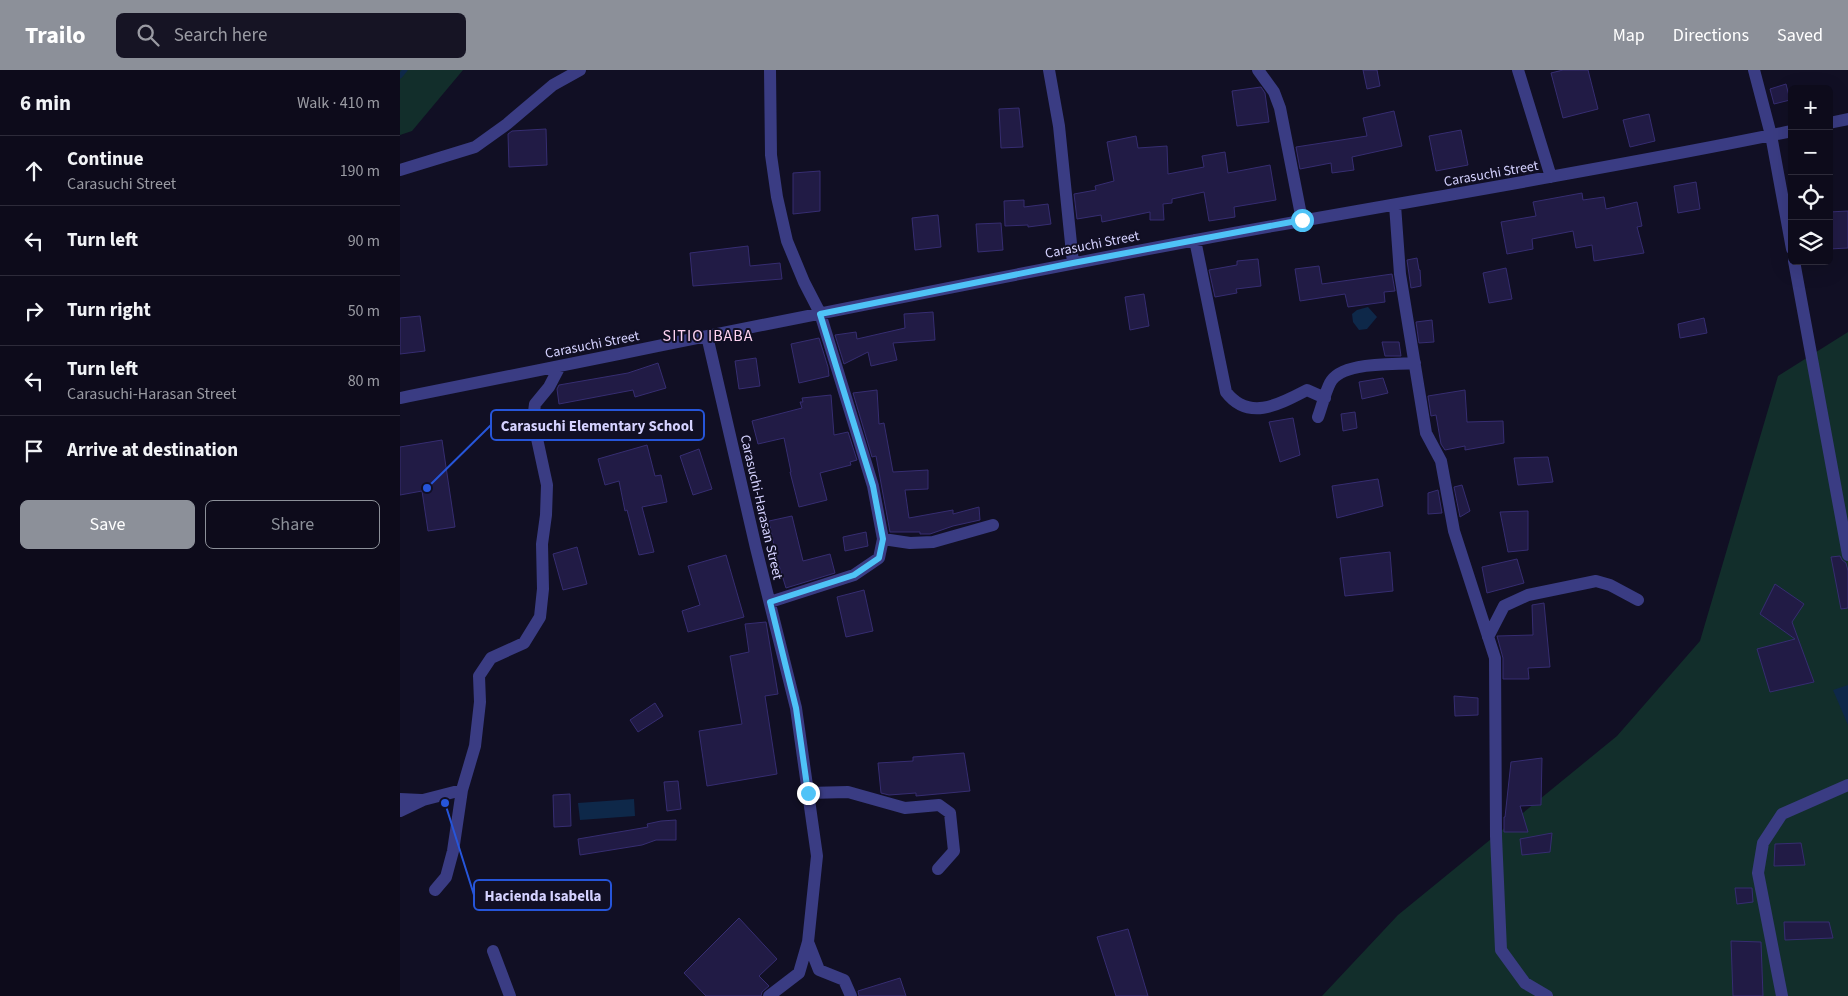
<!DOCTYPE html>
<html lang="en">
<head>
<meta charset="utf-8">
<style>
  body { margin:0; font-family:"Source Sans 3",sans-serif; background:#161424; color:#f1f3f6 }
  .controls { position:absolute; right:15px; top:15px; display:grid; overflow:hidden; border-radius:8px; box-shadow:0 5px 20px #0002 }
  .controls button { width:45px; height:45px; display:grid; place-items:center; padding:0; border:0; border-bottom:1px solid #2d2b3a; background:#0d0b1b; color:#f1f3f6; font:25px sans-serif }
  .stop { position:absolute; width:15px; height:15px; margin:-11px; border:4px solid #4fc3f7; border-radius:50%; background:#fff }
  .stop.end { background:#4fc3f7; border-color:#fff; box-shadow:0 1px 5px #0008 }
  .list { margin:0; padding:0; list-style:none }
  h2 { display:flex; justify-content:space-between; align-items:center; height:65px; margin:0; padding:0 20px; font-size:21px }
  h2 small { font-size:16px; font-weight:400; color:#9a9ba3 }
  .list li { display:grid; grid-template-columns:32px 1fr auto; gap:15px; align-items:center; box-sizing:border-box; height:70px; padding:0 20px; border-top:1px solid #2d2b3a }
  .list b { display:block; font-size:19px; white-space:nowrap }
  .list p { margin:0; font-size:16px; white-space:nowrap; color:#9a9ba3 }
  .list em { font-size:16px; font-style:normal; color:#9a9ba3 }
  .actions { display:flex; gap:10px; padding:15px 20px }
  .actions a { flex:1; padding:11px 0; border:1px solid #8c9099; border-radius:8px; text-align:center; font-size:18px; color:#8c9099 }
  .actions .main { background:#8c9099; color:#fff }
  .icon { flex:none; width:28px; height:28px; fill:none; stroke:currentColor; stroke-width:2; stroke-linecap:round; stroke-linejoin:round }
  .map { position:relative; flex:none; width:1448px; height:926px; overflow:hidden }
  header { display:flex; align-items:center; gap:30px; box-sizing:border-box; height:70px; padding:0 25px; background:#8c9099; color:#fff }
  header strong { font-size:24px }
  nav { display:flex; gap:28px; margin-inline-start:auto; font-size:18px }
  .search { width:350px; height:45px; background:#161424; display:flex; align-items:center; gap:12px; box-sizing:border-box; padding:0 18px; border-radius:8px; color:#9a9ba3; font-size:19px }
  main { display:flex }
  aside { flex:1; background:#0d0b1b }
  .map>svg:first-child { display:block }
  .green { fill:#122e2b }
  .water { fill:#0e2849 }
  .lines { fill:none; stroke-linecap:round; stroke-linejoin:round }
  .stream { stroke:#0e2849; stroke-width:5 }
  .building { fill:#211b45; stroke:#362d71 }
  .minor { stroke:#3a3c83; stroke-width:12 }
  .route { stroke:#4fc3f7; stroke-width:6 }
  .labels { text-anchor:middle; stroke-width:4; stroke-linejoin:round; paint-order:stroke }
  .street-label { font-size:14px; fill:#d5d2ff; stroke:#110f24 }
  .quarter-label { font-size:16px; letter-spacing:1px; fill:#ffd4f2; stroke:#110f24 }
  .leader { fill:none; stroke:#2655da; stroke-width:2 }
  .callout-dot { fill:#2655da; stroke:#110f24; stroke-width:2 }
  .callout { fill:#110f24; stroke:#2655da; stroke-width:2 }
  .callout-label { font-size:15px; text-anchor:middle; font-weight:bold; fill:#d5d2ff }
</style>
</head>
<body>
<header>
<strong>Trailo</strong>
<div class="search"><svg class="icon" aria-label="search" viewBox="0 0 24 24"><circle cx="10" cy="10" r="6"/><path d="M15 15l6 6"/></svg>Search here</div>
<nav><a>Map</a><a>Directions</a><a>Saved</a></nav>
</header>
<main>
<aside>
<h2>6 min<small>Walk · 410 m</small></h2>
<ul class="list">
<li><svg class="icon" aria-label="ahead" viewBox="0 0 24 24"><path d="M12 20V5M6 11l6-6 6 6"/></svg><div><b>Continue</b><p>Carasuchi Street</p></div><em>190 m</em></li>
<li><svg class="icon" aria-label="left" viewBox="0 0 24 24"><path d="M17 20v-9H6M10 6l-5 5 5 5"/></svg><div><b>Turn left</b></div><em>90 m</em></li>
<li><svg class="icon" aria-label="right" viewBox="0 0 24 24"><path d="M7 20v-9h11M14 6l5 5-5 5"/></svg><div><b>Turn right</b></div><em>50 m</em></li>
<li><svg class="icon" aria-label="left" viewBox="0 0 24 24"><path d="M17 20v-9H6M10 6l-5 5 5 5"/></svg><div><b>Turn left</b><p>Carasuchi-Harasan Street</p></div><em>80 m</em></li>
<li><svg class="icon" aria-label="arrive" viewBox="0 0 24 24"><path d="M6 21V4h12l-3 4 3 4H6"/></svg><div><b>Arrive at destination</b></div></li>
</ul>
<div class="actions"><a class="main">Save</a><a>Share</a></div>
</aside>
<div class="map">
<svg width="1448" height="926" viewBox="0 0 1448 926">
  <rect width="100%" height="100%" fill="#110f24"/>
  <path class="green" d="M0,0h63l-51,61 -12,4z
    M1448,262v664h-526l76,-81 219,-179 83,-95 78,-265z"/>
  <path class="water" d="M968,237l9,10 -10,12 -8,1 -6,-8 -1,-8 5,-4z
    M1448,615v40l-15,-35z
    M234,729l1,17 -55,4 -2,-17z"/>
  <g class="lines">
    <path class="stream" d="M0,6l5,-6"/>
  </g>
  <path class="building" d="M963,0h14l3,16 -13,3z
    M1163,0h25l10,39 -35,9 -12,-45z
    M1386,14l4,16 -16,4 -4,-15z
    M861,17l4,6 4,29 -32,4 -5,-35z
    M619,38l4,39 -22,1 -2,-39z
    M994,41l8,35 -50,11 2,13 -22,3 -1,-10 -31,6 -4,-22 71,-11 -4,-18z
    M1249,44l6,27 -25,6 -7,-27z
    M146,59l1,36 -38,2 -1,-33 4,-3z
    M1061,60l7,35 -32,6 -7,-35z
    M736,66l2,12 29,-2 1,28 36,-7 -2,-11 23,-4 3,21 42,-8 6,35 -42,7 1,10 -26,4 -5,-29 -32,7v4l-9,1 1,16h-14v-8l-48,10 -1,-7 -24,4 -3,-25 22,-4 -1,-4 19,-5 -7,-39z
    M420,101v40l-27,3v-41z
    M1296,112l4,27 -22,4 -4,-27z
    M1182,123l1,7 21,-3 2,12 31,-7 5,24 -5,1 7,26 -50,8 -2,-16 -16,3 -3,-17 -41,8 1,10 -26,5 -6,-32 35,-6 -3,-14z
    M624,130v7l24,-3 3,20 -23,3v-2l-23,1 -1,-25z
    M1448,141v37l-19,1v-37z
    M538,145l3,32 -26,3 -3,-32z
    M601,153l2,27 -25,2 -2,-28z
    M348,176l2,20 30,-3 2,16 -89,7 -3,-33z
    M1017,188l2,12h1l1,16 -10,2 -4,-28z
    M858,189l3,27 -25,3 1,4 -22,4 -6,-27 28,-5v-4z
    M919,196l3,18 70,-10 3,17 -11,1 1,10 -37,5 -3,-13 -45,7 -5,-32z
    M1106,198l6,31 -23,4 -6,-30z
    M744,224l5,32 -19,4 -5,-33z
    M533,242l2,28 -42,3 4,17 -26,6 -3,-14 -24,12 -9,-29 21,-3 1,7 48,-11 -1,-14z
    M20,246l5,35 -25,3v-36z
    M1304,248l3,15 -27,5 -2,-14z
    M1032,250l2,22 -15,1 -3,-21z
    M419,268l9,29 1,9 -30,7 -8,-39z
    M982,272h17l2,14h-16z
    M356,288l4,28 -21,3 -4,-28z
    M258,293l8,25 -31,9 -2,-7 -74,14 -2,-15 2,-4 69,-12z
    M983,308l5,15 -26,6 -3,-17z
    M477,320l2,34 5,-1 9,49 35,-2v19l-23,1 4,28 44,-8v4l26,-7 1,13 -27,6 -23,8h-10v-2h-30l-14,-76 -4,1 -19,-64z
    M1065,320l2,32 36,-1 1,22 -39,7v-4l-20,4 -4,-6 -5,-29 -5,1 -3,-20z
    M431,325l3,40 14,-3 9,28 -7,2 1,3 -31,8 7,27 -28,7 -9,-35h1l-7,-34 -26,6 -6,-23 50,-13 -2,-6h3l-1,-4z
    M955,342l2,16 -14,3 -2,-17z
    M893,348l7,37 -20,7 -11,-40z
    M42,370l13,87 -27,4 -6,-40 -22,4v-48z
    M247,375l8,31 6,-1 6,27 -25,5 12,45 -15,3 -12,-45 -2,1 -6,-30 -14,4 -7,-26z
    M299,379l13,40 -19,6 -13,-39z
    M1148,387l5,25 -35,3 -4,-27z
    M978,409l5,27 -46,12 -5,-32z
    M1062,415l8,26 -10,6 -6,-30z
    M1038,420l4,23 -14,1v-21z
    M1128,441v39l-20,2 -8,-40z
    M392,446l11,45 27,-7 5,19 -49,15 -9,-29 -8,-38z
    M466,462l2,14 -23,5 -2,-14z
    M177,477l10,37 -24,6 -10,-36z
    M990,482l3,39 -48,5 -5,-38z
    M326,485l18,62 -56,15 -6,-21 18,-6 -12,-39z
    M1440,486l2,4 4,3 2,8v37l-7,1 -10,-52z
    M1117,489l7,24 -37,10 -5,-26z
    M1375,514l29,20 -12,18 22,60 -44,10 -13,-43 38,-10 -35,-25z
    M464,520l9,41 -27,6 -9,-40z
    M1144,533l6,64 -22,1 1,11h-26v-21l-6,-22 36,-1 -1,-30z
    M366,552l12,72 -13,2 12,78 -70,12 -8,-55 43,-7 -12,-68 19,-4 -4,-28z
    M1054,626l24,2v17l-23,1z
    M255,633l8,13 -25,16 -8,-12z
    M564,683l6,38 -54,5v-3l-27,2 -8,-2 -3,-30 35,-2v-4z
    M1142,688l-1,47 -21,1 8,26h-24v-15h1l6,-55z
    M278,711l3,28 -14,2 -3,-29z
    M170,724l1,32 -17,1 -1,-32z
    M276,750v20h-20l-14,5 -62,10 -2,-16 70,-12 -1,-3 14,-3z
    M1152,763l-2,19 -28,3 -2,-16z
    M1401,773l4,22 -31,1 1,-22z
    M1335,818h17l1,14 -16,2z
    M339,848l38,41 -18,17 10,10 -7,6 -1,4h-55l-22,-23z
    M1384,852h45l4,16 -48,2z
    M728,859l20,67h-32l-19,-59z
    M1331,871l30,1 2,54h-30z
    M500,908l6,18h-47l-1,-5z"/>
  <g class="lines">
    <path class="minor" d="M649,0l10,56 14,137
      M858,0l16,22 6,16 22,112
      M1118,0l33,107
      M1354,0l17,65 21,114
      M1429,53l19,-4
      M0,100l75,-23 32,-23 46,-39 27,-15
      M995,135l5,69 26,159 15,28 13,70 41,127 1,178 5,114 24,33 22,13
      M795,170l31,152c23,30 54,12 81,-2l18,8
      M1394,191l54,294
      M307,266l49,212 40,160 21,148 -9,86 -9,31 -30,23
      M0,328c265,-53 530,-108 796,-158 199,-37 398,-68 596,-109
      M918,347c4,-11 7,-24 12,-34 11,-22 63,-18 85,-20
      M483,469l27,4 23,-1 60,-17
      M370,532l84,-27 25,-17 4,-19 -10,-53 -53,-173 -16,-31 -17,-41 -10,-44 -6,-42 -1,-85
      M1088,567l16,-31 24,-11 68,-14 14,4 28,15
      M408,723l40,-1 57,16 34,-3 11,8 4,38 -16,18
      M0,729l21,1
      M0,741l23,-11 39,-10
      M35,820l11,-13 7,-26 9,-61 13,-44 5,-44 -1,-26 12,-18 33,-15 16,-26 3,-28 -1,-45 4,-29 1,-30 -14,-65 2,-16 14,-17 11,-21
      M408,872l11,28 25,10 7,16
      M93,881l17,45
      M1382,926l-24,-123 5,-30 19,-29 66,-29"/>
  </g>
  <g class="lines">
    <path class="route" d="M408,723l-12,-85 -26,-106 84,-27 25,-17 4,-19 -10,-53 -53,-172 253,-51 229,-43"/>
  </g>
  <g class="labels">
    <g class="street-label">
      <text transform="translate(1091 103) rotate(-10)" y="5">Carasuchi Street</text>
      <text transform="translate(692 174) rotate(-11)" y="5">Carasuchi Street</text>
      <text transform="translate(192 274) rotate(-11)" y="5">Carasuchi Street</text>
      <text transform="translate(362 437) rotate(77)" y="5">Carasuchi-Harasan Street</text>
    </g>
    <g class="quarter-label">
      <text x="308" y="271">SITIO IBABA</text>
    </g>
  </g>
  <path class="leader" d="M27 418L91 355M45 733L74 825"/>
  <g class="callout-dot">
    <circle cx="27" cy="418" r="5"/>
    <circle cx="45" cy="733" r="5"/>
  </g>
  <g class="callout">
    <rect x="91" y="340" width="213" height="30" rx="5"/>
    <rect x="74" y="810" width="137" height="30" rx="5"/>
  </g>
  <g class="callout-label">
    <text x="197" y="361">Carasuchi Elementary School</text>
    <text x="143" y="831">Hacienda Isabella</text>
  </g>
</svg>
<div class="controls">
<button>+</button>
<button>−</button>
<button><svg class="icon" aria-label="locate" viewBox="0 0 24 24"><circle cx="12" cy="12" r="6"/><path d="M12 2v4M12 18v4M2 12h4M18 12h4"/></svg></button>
<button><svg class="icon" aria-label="layers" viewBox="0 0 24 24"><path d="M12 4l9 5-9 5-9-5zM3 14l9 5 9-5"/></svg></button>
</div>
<div class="stop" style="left:902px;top:150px"></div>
<div class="stop end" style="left:408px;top:723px"></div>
</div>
</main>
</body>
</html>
